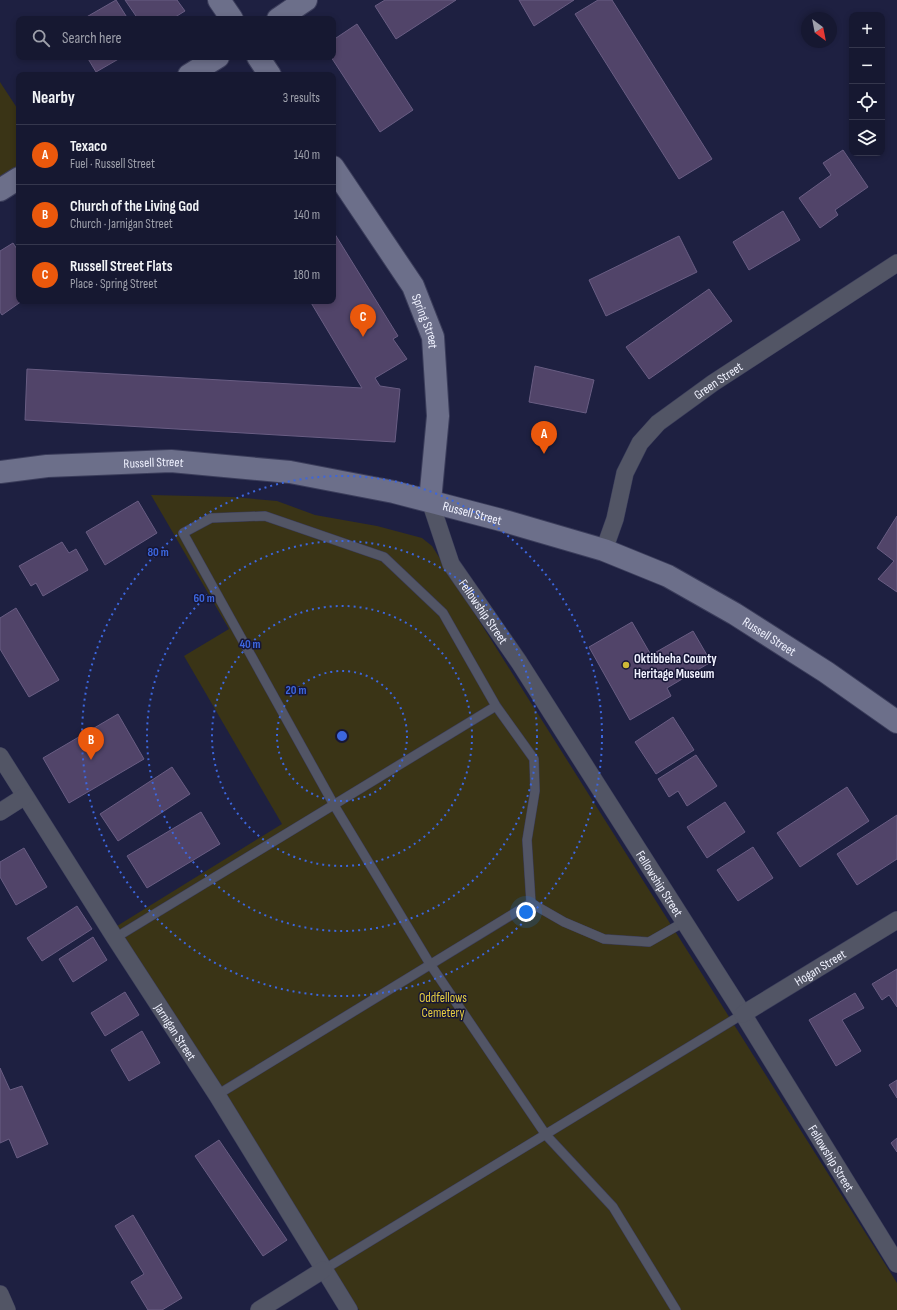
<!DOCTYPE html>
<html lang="en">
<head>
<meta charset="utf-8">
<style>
  body { margin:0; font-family:"Sofia Sans Condensed",sans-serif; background:#23253d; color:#f1f3f6 }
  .controls { position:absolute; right:12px; top:12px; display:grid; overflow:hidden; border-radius:8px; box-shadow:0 2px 6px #0003 }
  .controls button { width:36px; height:36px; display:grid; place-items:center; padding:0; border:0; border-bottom:1px solid #35374d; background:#161831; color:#f1f3f6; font:20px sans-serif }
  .compass { position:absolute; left:801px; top:12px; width:36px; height:36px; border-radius:50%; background:#161831; box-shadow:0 2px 6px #0003; rotate:148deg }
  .you { position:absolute; left:526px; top:912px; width:14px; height:14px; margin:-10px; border:3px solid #fff; border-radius:50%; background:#1a73e8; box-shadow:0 0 0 6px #1a73e833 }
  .badge { display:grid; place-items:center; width:26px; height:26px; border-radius:50%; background:#ea580c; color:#fff; font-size:13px; font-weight:700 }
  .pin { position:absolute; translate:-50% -33px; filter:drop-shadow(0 1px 2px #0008) }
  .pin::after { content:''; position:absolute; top:21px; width:14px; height:12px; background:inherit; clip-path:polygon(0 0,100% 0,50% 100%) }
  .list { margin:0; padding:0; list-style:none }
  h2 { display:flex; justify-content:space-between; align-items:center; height:52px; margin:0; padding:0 16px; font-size:17px }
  h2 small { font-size:13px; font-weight:400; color:#9ea0ab }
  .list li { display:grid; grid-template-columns:26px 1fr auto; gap:12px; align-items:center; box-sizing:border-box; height:60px; padding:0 16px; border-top:1px solid #35374d }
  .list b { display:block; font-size:15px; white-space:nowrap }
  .list p { margin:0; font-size:13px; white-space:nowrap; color:#9ea0ab }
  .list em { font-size:13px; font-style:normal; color:#9ea0ab }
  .icon { flex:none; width:22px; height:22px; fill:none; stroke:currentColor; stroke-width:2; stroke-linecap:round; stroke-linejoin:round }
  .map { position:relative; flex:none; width:897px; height:1310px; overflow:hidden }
  .search { position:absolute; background:#161831; box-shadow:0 2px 6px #0003; left:16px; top:16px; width:320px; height:44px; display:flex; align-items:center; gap:10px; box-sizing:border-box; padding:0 14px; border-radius:8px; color:#9ea0ab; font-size:15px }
  .panel { position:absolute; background:#161831; box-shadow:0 2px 6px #0003; left:16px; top:72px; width:320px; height:232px; border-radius:8px }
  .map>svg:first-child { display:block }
  .green { fill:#3a3416 }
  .building { fill:#514469; stroke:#695d83 }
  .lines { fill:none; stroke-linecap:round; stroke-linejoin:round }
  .lane-casing { stroke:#3b3d5b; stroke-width:10 }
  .street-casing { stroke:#3b3d5b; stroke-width:18 }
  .secondary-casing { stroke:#3b3d5b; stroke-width:24 }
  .lane { stroke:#525565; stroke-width:9 }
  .street { stroke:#525565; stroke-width:17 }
  .secondary { stroke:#6c6f8a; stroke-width:22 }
  .ring { fill:none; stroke:#3c66de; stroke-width:2; stroke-dasharray:2 4 }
  .poi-dot { fill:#ceb837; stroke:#161636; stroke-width:1.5 }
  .labels { text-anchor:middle; stroke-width:3; stroke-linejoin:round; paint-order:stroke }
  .street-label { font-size:13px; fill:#eff1fe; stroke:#161636 }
  .poi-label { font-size:13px; font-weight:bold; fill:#eff1fe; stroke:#161636; text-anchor:start }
  .park-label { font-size:13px; fill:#e5cd40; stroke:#161636 }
  .centre { fill:#3c66de; stroke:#161636; stroke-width:2 }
  .ring-label { font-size:12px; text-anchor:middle; font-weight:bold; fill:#3c66de; stroke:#161636; stroke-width:3; stroke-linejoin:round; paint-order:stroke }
</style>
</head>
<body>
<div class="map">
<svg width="897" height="1310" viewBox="0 0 897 1310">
  <rect width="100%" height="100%" fill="#1e2041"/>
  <path class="green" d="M0,82l19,29v67l-19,12z
    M151,495l82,2 44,4 38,14 62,11 45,12 10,8 465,737v27h-538l-242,-384 165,-102 -98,-168 45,-27z"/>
  <path class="building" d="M116,0l12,19h-45z
    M125,0h52l8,11 -13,8h-34z
    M385,0h71l-60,39 -21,-33z
    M519,0h55l-40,26z
    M598,0h14l100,159 -33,20 -104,-165z
    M357,24l56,86 -33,22 -49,-75h2v-17z
    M87,57h35l-26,15z
    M843,150l25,37 -33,23 3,5 -18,13 -21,-30 32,-23 -8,-12z
    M783,211l17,29 -51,30 -16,-28z
    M333,231l65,105 -5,3 14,20 -32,19 5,8 20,3 -5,53 -370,-22 2,-51 335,19 -52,-87h23z
    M679,236l18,36 -91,44 -17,-36z
    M13,243l6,9v49h3l-20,14 -2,-3v-61z
    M709,289l23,32 -83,58 -23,-32z
    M535,366l59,14 -8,33 -57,-11z
    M138,501l19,32 -52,32 -19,-33z
    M897,516v76l-19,-13 16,-18 -17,-13z
    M62,542l7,11 7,-4 12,21 -45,26 -7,-13 -5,3 -12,-20z
    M16,608l43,72 -30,17 -29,-48v-31z
    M632,622l19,33 42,-24 18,31 -44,26 4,8 -41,24 -41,-73z
    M118,714l26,45 -75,44 -26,-45z
    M673,717l21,33 -38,24 -21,-32z
    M696,755l21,31 -30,20 -9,-15 -9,6 -11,-18z
    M172,767l18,27 -72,47 -18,-27z
    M847,787l22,34 -69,46 -23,-34z
    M725,802l20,30 -38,26 -20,-31z
    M201,812l19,32 -73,44 -20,-32z
    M897,815v44l-40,26 -20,-31z
    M753,847l20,31 -35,23 -21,-31z
    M24,848l23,39 -31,18 -16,-28v-15z
    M77,906l15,23 -50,32 -15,-23z
    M93,937l14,23 -34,22 -14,-23z
    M897,969v38l-8,-12 -7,5 -10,-16z
    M125,992l14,23 -34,21 -14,-23z
    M855,993l9,15 -22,12 19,31 -25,15 -27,-46z
    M142,1031l18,32 -31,18 -18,-31z
    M0,1068l10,22 12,-4 26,58 -31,14 -8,-19 -9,4z
    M897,1080v18l-8,-13z
    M897,1138v14l-6,-9z
    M219,1140l68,100 -24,16 -68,-100z
    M133,1215l49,83 -20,12h-14l-17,-28 13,-8 -29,-48z"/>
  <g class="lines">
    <defs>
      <path id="lane" d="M115,938l381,-232
        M217,1095l314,-192
        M323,1270l420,-256
        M676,1310l-63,-103 -67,-72 -116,-171 -96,-159 -151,-272 28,-15 54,-2 119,41 59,56 53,93 38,53 1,32 -8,49 4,63 33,19 40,17 45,3 35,-20"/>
      <g id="street">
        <path id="s1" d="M430,501l21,63 68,98 224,352 154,250"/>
        <path id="s2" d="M604,550l11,-31 10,-46 15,-30 18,-20 55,-40 184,-120"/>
        <path id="s3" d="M0,756l115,182 102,157 132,215"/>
        <path d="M0,812l25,-16"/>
        <path id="s4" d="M743,1014l154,-94"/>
        <path d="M0,1294l7,16"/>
        <path d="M259,1310l64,-40"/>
      </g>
      <g id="secondary">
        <path d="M219,0l13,19"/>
        <path d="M278,19l28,-19"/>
        <path d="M258,57l12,18"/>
        <path d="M189,75l29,-18"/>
        <path id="s5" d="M333,167l80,119 20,51 5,79 -8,85"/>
        <path d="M0,190l19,-12"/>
        <path id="s6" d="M0,472l47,-6 124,-5 119,11 104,20 107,28 103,30 64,26 67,38 91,58 71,50"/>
      </g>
    </defs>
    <use href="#lane" class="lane-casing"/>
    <use href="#street" class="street-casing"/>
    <use href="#secondary" class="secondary-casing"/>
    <use href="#lane" class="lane"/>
    <use href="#street" class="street"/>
    <use href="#secondary" class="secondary"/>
  </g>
  <g class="ring">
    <circle cx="342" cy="736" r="65"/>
    <circle cx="342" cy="736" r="130"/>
    <circle cx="342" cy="736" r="195"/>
    <circle cx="342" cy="736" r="260"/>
  </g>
  <circle class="poi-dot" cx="626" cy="665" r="4"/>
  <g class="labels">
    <g class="street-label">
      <text dy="5" stroke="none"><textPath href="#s5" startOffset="181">Spring Street</textPath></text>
      <text dy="5" stroke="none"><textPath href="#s2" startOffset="214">Green Street</textPath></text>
      <text dy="5" stroke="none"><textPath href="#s6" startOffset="154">Russell Street</textPath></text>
      <text dy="5" stroke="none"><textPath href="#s6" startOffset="478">Russell Street</textPath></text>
      <text dy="5" stroke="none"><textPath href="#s1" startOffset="124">Fellowship Street</textPath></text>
      <text dy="5" stroke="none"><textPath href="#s6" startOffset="802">Russell Street</textPath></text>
      <text dy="5" stroke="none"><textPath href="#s1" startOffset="448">Fellowship Street</textPath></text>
      <text dy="5" stroke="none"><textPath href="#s4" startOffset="90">Hogan Street</textPath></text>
      <text dy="5" stroke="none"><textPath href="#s3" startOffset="327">Jarnigan Street</textPath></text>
      <text dy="5" stroke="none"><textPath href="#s1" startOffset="772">Fellowship Street</textPath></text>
    </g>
    <g class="poi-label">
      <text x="634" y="663">Oktibbeha County<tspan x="634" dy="15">Heritage Museum</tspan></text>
    </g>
    <g class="park-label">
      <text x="443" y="1002">Oddfellows<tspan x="443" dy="15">Cemetery</tspan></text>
    </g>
  </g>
  <circle cx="342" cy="736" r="6" class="centre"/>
  <g class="ring-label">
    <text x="158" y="556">80 m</text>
    <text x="204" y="602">60 m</text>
    <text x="250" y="648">40 m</text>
    <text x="296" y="694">20 m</text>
  </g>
</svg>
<div class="controls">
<button>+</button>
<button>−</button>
<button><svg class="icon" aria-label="locate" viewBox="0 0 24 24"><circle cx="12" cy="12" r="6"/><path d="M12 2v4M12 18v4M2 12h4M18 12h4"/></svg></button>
<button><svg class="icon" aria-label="layers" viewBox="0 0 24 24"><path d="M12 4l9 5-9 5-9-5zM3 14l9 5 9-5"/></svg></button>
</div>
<svg class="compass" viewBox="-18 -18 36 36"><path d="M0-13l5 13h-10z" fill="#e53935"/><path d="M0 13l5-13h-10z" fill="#9ea0ab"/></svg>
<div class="you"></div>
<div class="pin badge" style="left:544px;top:454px">A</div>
<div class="pin badge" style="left:91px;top:760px">B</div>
<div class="pin badge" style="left:363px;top:337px">C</div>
<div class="search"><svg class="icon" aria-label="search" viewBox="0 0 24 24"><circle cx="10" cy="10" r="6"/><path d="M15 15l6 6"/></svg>Search here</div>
<section class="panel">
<h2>Nearby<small>3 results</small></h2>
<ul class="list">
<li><span class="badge">A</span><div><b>Texaco</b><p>Fuel · Russell Street</p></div><em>140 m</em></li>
<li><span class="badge">B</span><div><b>Church of the Living God</b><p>Church · Jarnigan Street</p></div><em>140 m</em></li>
<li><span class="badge">C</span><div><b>Russell Street Flats</b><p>Place · Spring Street</p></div><em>180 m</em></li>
</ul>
</section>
</div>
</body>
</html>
